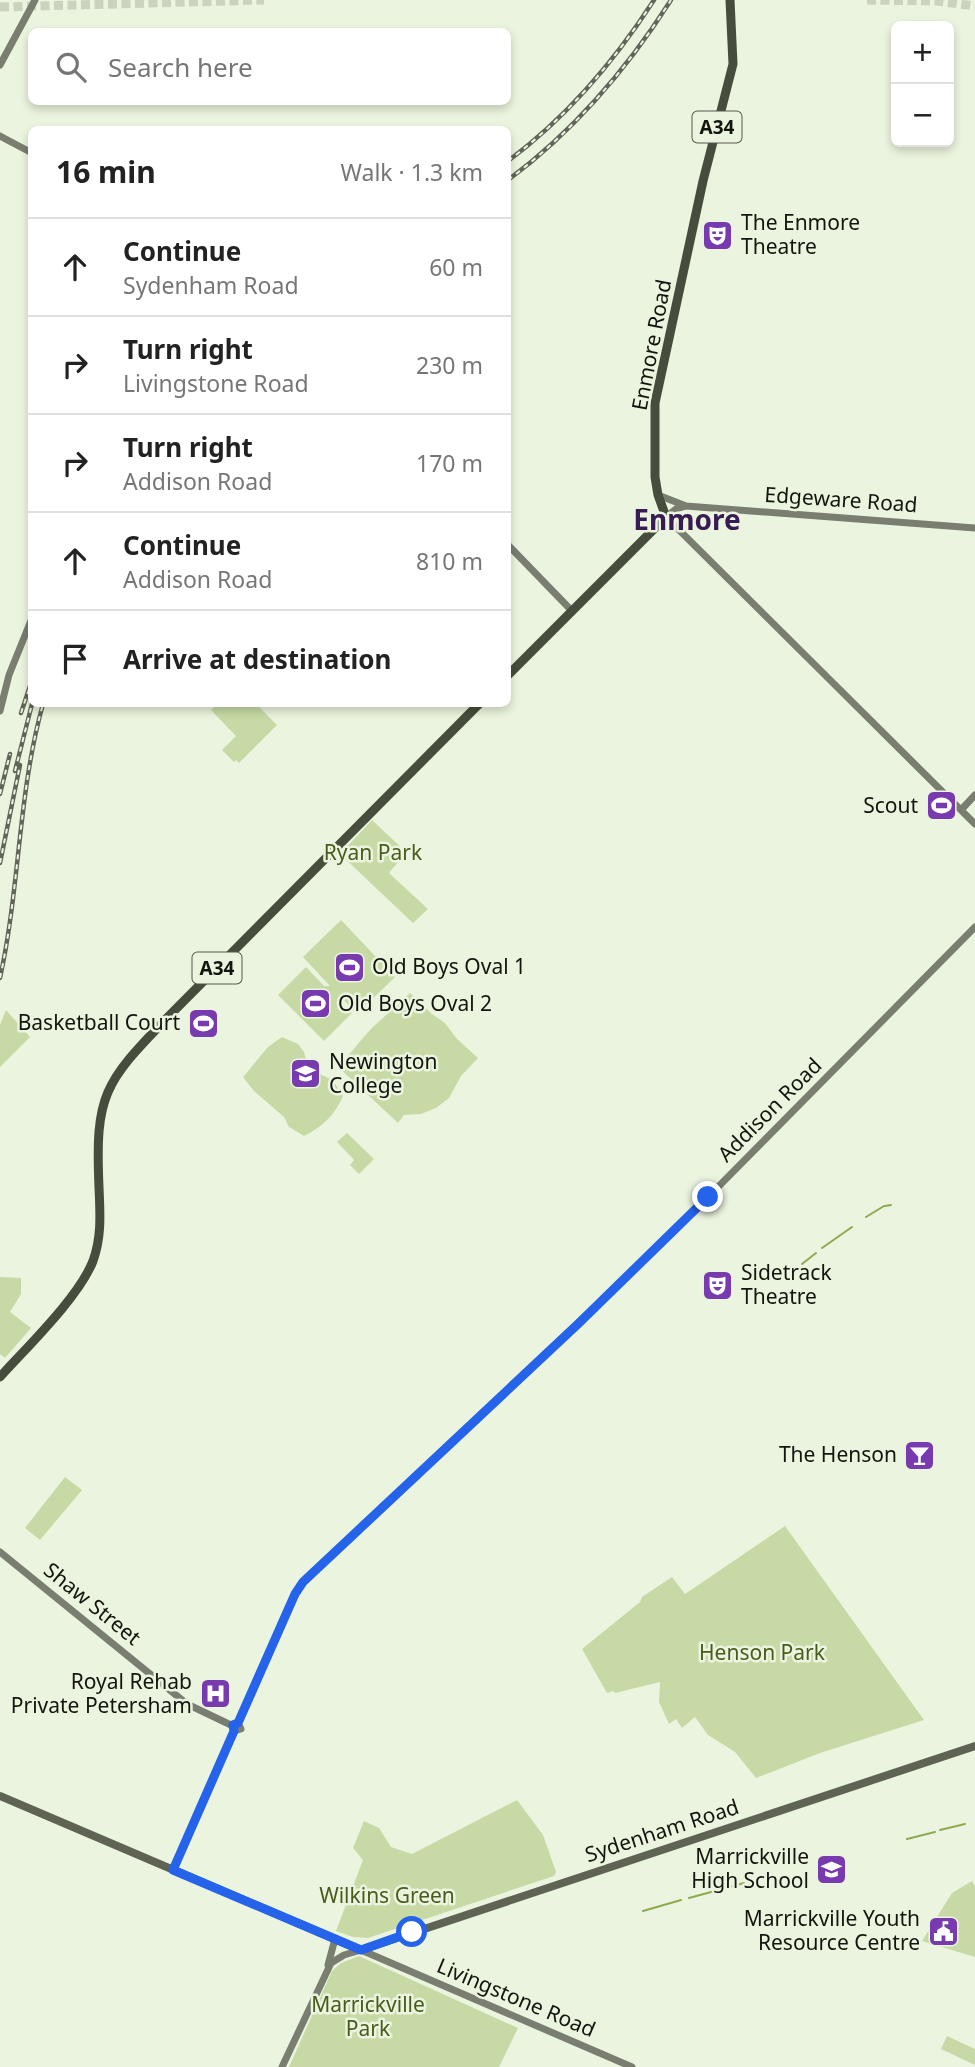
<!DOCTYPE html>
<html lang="en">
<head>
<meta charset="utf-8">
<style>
  body { margin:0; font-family:"Noto Sans",sans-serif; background:#f2f2f2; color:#222 }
  .controls { position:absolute; right:21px; top:21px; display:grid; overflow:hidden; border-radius:10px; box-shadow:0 4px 10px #0003 }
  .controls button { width:63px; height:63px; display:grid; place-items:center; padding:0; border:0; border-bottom:2px solid #e0e0e0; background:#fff; color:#222; font:35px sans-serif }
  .stop { position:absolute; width:21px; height:21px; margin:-16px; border:5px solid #2563eb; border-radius:50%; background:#fff }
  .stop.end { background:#2563eb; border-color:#fff; box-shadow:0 2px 7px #0008 }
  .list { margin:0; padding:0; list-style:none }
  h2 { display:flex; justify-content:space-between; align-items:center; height:91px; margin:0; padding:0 28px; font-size:30px }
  h2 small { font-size:23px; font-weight:400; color:#767676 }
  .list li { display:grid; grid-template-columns:46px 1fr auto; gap:21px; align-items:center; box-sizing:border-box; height:98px; padding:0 28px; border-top:2px solid #e0e0e0 }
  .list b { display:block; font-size:26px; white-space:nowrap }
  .list p { margin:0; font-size:23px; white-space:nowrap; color:#767676 }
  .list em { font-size:23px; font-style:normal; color:#767676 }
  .icon { flex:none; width:38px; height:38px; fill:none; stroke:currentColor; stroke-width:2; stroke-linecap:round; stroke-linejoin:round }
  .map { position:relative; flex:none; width:975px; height:2067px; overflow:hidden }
  .search { position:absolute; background:#fff; box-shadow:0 4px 10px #0003; left:28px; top:28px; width:483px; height:77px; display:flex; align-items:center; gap:18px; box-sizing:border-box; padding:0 24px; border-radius:10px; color:#767676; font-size:26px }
  .panel { position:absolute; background:#fff; box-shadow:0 4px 10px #0003; left:28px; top:126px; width:483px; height:581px; border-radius:10px }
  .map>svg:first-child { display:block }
  .green { fill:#c7daa6 }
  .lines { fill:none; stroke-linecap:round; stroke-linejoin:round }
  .stream { stroke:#8daa51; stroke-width:2 }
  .highway-tunnel { stroke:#cbd3bf; stroke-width:9; stroke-dasharray:9 4.5; stroke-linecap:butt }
  .secondary { stroke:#797e71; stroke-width:7 }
  .primary { stroke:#5e6354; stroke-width:8 }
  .highway { stroke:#474d3c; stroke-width:9 }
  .rail-casing { stroke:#62665a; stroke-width:4.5 }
  .rail { stroke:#ebf4de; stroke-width:2; stroke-dasharray:5; stroke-linecap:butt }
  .route { stroke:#2563eb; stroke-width:9 }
  .labels { text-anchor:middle; stroke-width:5; stroke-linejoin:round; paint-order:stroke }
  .shield { fill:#ebf4de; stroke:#54584c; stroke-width:2 }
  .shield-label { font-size:19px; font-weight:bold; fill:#13150e }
  .poi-label { font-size:21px; fill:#13150e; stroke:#ebf4de; text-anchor:end }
  .street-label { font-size:21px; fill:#13150e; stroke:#ebf4de }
  .park-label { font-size:21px; fill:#495c1d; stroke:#ebf4de }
  .district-label { font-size:28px; font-weight:bold; fill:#371b53; stroke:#ebf4de }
</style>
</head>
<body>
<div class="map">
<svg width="975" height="2067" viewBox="0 0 975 2067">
  <rect width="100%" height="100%" fill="#ebf4de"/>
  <path class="green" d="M217,704h39l21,21 -38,38 -3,-3 -2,2 -12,-12 14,-14 -25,-26z
    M372,820l34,32 -17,21 39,36 -15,14 -73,-69z
    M341,920l54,57 -38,37 -14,-15v6l9,8 -28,28 -46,-46 28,-28 18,19h6l-27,-29z
    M410,993l22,21 13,9 12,16 21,19 -17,18 -12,22 -13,10 -15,6 -17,1 -6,8 -60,-56c12,-12 22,-27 34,-39 12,-12 26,-22 38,-35z
    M6,1010l24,27 -30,30v-42z
    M282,1037l16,7 6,8 2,8 16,15 11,5 10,16c-8,19 -21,31 -39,40l-15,-9 -5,-10 -30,-26 -11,-14 25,-30z
    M347,1133l27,26 -15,15 -9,-9 4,-5 -17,-18z
    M0,1277l21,1v16l-11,18 21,16 -26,30 -5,-4z
    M65,1477l17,13 -42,50 -15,-12z
    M785,1526l139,194 -104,33 -64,25 -21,-26 -27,-17 -13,-18 -13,11 -6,-9 -7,5 -10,-22 1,-20 -45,11 -2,-2 -6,2 -25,-44 58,-47 2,-5 30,-20 13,17z
    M517,1800l26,35 13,37 -2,4 -186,62 -15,-1 -17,-6 27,-71 -10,-12 11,-27 15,7 12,19 21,7z
    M972,1881l3,5v71l-53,-16 30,-48z
    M359,1956l159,72 -19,39h-210l43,-96 9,-8z
    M947,2036l28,13v16l-34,-16z"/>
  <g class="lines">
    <path class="stream" d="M885,1206l6,-1
      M866,1217l18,-11
      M822,1248l30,-21
      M802,1264l14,-11
      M940,1830l25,-6
      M907,1839l28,-7
      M689,1898l55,-15
      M643,1911l38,-11"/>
    <path class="highway-tunnel" d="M867,0l70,1 38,5
      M0,7l264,-7"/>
    <path class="secondary" d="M0,65l35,-65
      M0,136l32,17
      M658,495l28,11
      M975,528l-289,-22 -10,3 -10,8 309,307
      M508,545l64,66
      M0,711l9,-36 23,-57
      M961,810l14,-15
      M0,1552l187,152 46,22
      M234,1731l7,-2 -3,-6 3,-8 49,-111 13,-22 293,-276 123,-120 256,-259
      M173,1870l61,-139
      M328,1965l7,-26
      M282,2067l49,-104 13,-8 17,-5 271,117"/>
    <path class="primary" d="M0,1796l361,154 614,-204"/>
    <path class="highway" d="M508,675l158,-158 -8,-22 -3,-18v-74l48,-222 30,-117 -3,-64
      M0,1377c27,-30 79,-80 93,-116 9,-25 7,-48 6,-74 -4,-92 5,-104 68,-169l312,-314"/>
    <defs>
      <path id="rail" d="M508,161c59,-44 106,-99 146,-161
        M508,180c66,-49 119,-111 163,-180
        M21,713l11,-33
        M15,771l17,-67
        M0,794l10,-40
        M0,863l20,-98
        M0,978c20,-91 18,-185 43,-274"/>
    </defs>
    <use href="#rail" class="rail-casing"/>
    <use href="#rail" class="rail"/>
  </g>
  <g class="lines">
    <path class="route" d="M412,1932l-51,18 -188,-80 61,-139 -1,-6 5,-2 57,-129 8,-12 275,-258 130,-127"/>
  </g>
  <defs>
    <symbol id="theatre-square" viewBox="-11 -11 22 22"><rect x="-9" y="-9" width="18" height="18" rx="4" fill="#773aaf" stroke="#ebf4de"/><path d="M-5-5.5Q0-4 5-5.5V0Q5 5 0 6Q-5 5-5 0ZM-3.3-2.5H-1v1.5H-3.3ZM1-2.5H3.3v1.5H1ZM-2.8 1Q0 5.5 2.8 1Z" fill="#fff"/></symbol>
    <symbol id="stadium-square" viewBox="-11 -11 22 22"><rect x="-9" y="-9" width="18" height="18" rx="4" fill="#773aaf" stroke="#ebf4de"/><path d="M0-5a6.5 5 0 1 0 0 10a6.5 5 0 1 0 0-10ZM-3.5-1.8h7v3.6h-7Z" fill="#fff"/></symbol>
    <symbol id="school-square" viewBox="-11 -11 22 22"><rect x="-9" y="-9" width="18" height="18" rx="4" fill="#773aaf" stroke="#ebf4de"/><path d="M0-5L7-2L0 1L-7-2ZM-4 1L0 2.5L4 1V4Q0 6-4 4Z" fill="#fff"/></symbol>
    <symbol id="bar-square" viewBox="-11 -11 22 22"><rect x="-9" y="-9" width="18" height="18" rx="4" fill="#773aaf" stroke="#ebf4de"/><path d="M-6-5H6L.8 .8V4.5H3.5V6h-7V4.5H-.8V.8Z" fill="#fff"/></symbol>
    <symbol id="hospital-square" viewBox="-11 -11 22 22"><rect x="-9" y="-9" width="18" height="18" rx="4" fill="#773aaf" stroke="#ebf4de"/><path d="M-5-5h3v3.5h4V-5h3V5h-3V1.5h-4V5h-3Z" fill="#fff"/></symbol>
    <symbol id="civic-square" viewBox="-11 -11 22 22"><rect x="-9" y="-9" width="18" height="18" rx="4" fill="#773aaf" stroke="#ebf4de"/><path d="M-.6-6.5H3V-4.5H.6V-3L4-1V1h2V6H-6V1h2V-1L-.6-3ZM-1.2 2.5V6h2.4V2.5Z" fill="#fff"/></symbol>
  </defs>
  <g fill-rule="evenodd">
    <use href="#theatre-square" x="700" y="218" width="35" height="35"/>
    <use href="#stadium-square" x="924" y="788" width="35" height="35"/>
    <use href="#stadium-square" x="332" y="950" width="35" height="35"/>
    <use href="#stadium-square" x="298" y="986" width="35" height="35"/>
    <use href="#stadium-square" x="186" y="1006" width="35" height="35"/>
    <use href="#school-square" x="288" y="1056" width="35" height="35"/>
    <use href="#theatre-square" x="700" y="1268" width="35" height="35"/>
    <use href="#bar-square" x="902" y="1438" width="35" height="35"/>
    <use href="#hospital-square" x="198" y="1676" width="35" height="35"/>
    <use href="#school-square" x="814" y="1852" width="35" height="35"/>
    <use href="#civic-square" x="926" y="1914" width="35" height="35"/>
  </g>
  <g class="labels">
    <g class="shield">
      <rect x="692.5" y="111.5" width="49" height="31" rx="5"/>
      <rect x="192.5" y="952.5" width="49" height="31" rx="5"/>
    </g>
    <g class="shield-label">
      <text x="717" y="134">A34</text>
      <text x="217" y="975">A34</text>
    </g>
    <g class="poi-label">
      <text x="741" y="230" text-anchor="start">The Enmore<tspan x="741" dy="24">Theatre</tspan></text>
      <text x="918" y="813">Scout</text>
      <text x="372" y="974" text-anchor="start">Old Boys Oval 1</text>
      <text x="338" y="1011" text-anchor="start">Old Boys Oval 2</text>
      <text x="180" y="1030">Basketball Court</text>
      <text x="329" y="1069" text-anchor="start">Newington<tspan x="329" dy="24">College</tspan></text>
      <text x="741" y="1280" text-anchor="start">Sidetrack<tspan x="741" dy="24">Theatre</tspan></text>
      <text x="897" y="1462">The Henson</text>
      <text x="192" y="1689">Royal Rehab<tspan x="192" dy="24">Private Petersham</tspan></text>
      <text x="809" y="1864">Marrickville<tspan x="809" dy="24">High School</tspan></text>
      <text x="920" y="1926">Marrickville Youth<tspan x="920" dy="24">Resource Centre</tspan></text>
    </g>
    <g class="street-label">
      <text transform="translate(652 345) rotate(-79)" y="7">Enmore Road</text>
      <text transform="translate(841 500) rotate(4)" y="7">Edgeware Road</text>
      <text transform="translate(770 1110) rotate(-45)" y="7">Addison Road</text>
      <text transform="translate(92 1604) rotate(39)" y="7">Shaw Street</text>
      <text transform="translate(662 1831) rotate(-18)" y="7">Sydenham Road</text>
      <text transform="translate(516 1998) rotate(23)" y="7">Livingstone Road</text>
    </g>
    <g class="park-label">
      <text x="373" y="860">Ryan Park</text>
      <text x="762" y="1660">Henson Park</text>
      <text x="387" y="1903">Wilkins Green</text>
      <text x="368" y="2012">Marrickville<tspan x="368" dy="24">Park</tspan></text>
    </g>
    <g class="district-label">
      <text x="687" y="530">Enmore</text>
    </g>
  </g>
</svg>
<div class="controls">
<button>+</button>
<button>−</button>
</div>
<div class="stop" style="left:412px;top:1932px"></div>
<div class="stop end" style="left:708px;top:1197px"></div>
<div class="search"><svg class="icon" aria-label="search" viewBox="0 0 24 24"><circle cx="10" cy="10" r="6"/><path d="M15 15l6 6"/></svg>Search here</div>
<section class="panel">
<h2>16 min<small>Walk · 1.3 km</small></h2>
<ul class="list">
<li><svg class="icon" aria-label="ahead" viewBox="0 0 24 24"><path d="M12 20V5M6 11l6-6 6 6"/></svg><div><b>Continue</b><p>Sydenham Road</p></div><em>60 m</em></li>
<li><svg class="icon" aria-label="right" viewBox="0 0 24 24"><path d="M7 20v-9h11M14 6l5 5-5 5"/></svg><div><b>Turn right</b><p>Livingstone Road</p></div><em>230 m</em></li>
<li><svg class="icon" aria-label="right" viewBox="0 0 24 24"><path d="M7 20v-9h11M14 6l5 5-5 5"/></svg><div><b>Turn right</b><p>Addison Road</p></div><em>170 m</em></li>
<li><svg class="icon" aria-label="ahead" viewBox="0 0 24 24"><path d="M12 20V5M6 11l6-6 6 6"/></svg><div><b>Continue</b><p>Addison Road</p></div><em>810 m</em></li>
<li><svg class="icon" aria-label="arrive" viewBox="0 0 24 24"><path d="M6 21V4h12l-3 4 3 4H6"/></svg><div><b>Arrive at destination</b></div></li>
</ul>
</section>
</div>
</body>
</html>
